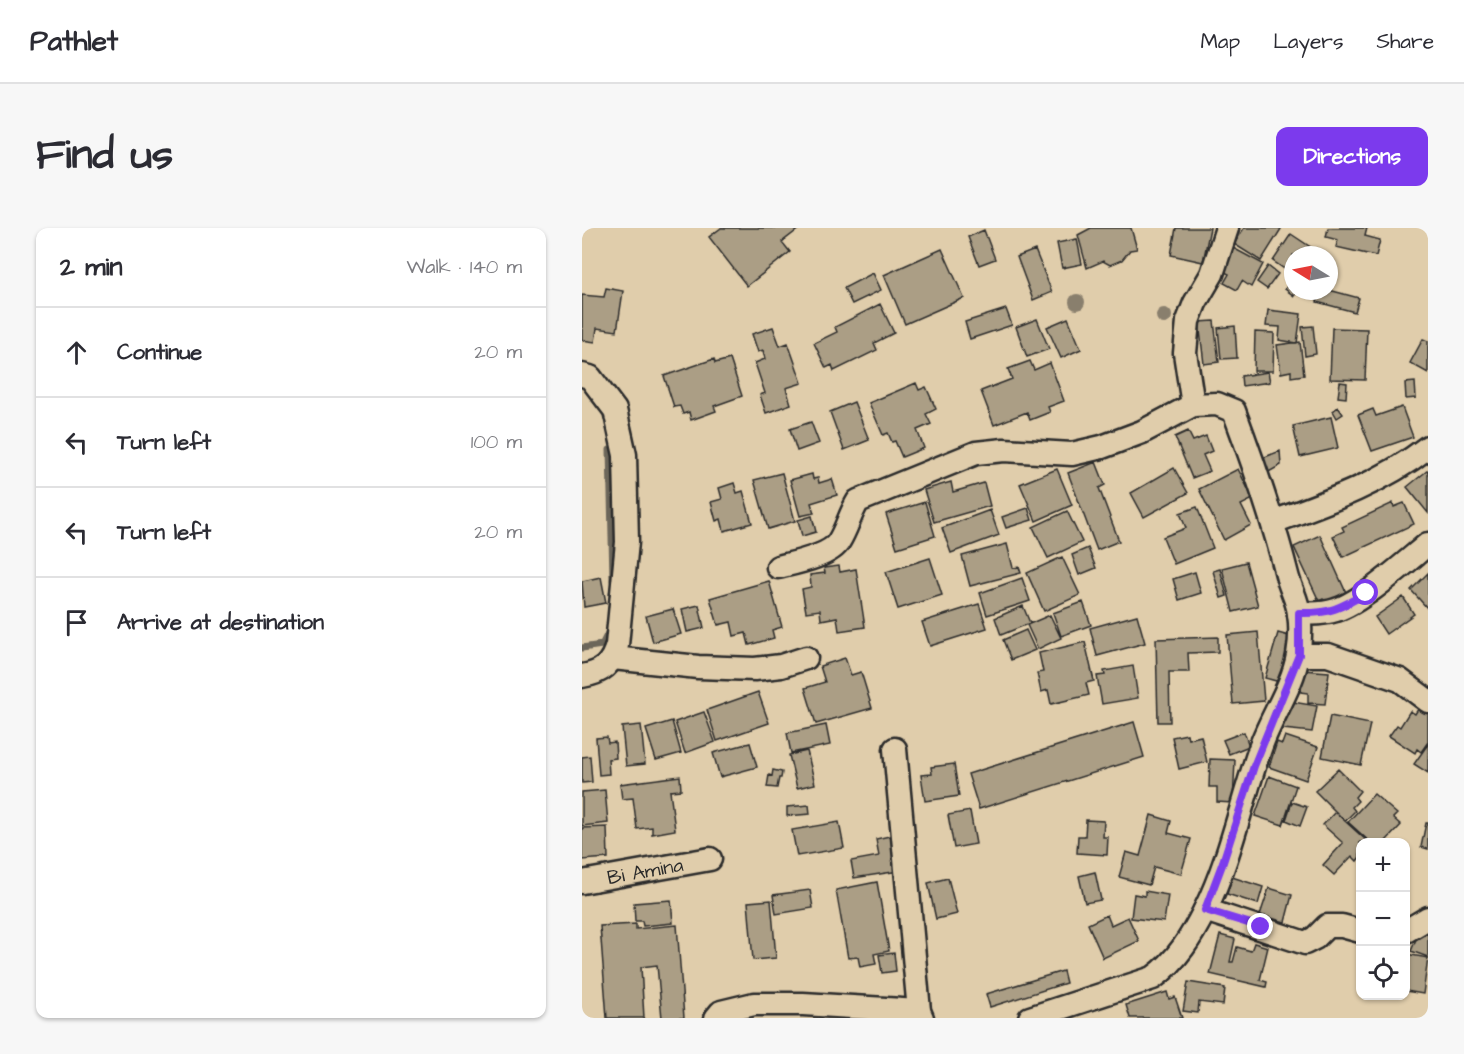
<!DOCTYPE html>
<html lang="en">
<head>
<meta charset="utf-8">
<style>
  body { margin:0; font-family:"Architects Daughter",sans-serif; background:#f7f7f7; color:#2b2b33 }
  .controls { position:absolute; right:18px; bottom:18px; display:grid; overflow:hidden; border-radius:12px; box-shadow:0 2px 4px #0004 }
  .controls button { width:54px; height:54px; display:grid; place-items:center; padding:0; border:0; border-bottom:2px solid #e1e1e2; background:#fff; color:#2b2b33; font:30px sans-serif }
  .compass { position:absolute; left:702px; top:18px; width:54px; height:54px; border-radius:50%; background:#fff; box-shadow:0 2px 4px #0004; rotate:280deg }
  .stop { position:absolute; width:18px; height:18px; margin:-14px; border:4px solid #7c3aed; border-radius:50%; background:#fff }
  .stop.end { background:#7c3aed; border-color:#fff; box-shadow:0 2px 6px #0008 }
  .list { margin:0; padding:0; list-style:none }
  h2 { display:flex; justify-content:space-between; align-items:center; height:78px; margin:0; padding:0 24px; font-size:26px }
  h2 small { font-size:20px; font-weight:400; color:#7c7c81 }
  .list li { display:grid; grid-template-columns:39px 1fr auto; gap:18px; align-items:center; box-sizing:border-box; height:90px; padding:0 24px; border-top:2px solid #e1e1e2 }
  .list b { display:block; font-size:22px; white-space:nowrap }
  .list em { font-size:20px; font-style:normal; color:#7c7c81 }
  .icon { flex:none; width:33px; height:33px; fill:none; stroke:currentColor; stroke-width:2; stroke-linecap:round; stroke-linejoin:round }
  .map { position:relative; flex:none; width:846px; height:790px; overflow:hidden; border-radius:12px }
  header { display:flex; align-items:center; gap:36px; box-sizing:border-box; height:84px; padding:0 30px; background:#fff; border-bottom:2px solid #e1e1e2 }
  header strong { font-size:28px }
  nav { display:flex; gap:33px; margin-inline-start:auto; font-size:21px }
  .intro { display:flex; align-items:center; justify-content:space-between; box-sizing:border-box; height:144px; padding:0 36px }
  h1 { margin:0; font-size:42px }
  .button { padding:15px 27px; border-radius:12px; background:#7c3aed; color:#fff; font-size:21px; font-weight:700 }
  main { display:flex; gap:36px; padding:0 36px }
  aside { flex:1; background:#fff; border-radius:12px; box-shadow:0 2px 4px #0004 }
  .map>svg:first-child { display:block }
  .lines { fill:none; stroke-linecap:round; stroke-linejoin:round }
  .stream { stroke:#6c665a; stroke-width:7 }
  .building { fill:#ab9e85; stroke:#2b2b2b; stroke-width:1.5 }
  .minor-casing { stroke:#2b2b2b; stroke-width:27 }
  .minor { stroke:#e0cdab; stroke-width:22 }
  .tree { fill:#897f6d }
  .route { stroke:#7c3aed; stroke-width:8 }
  .labels { text-anchor:middle; stroke-width:6; stroke-linejoin:round; paint-order:stroke }
  .street-label { font-size:20px; fill:#2b2b2b; stroke:#e0cdab }
</style>
</head>
<body>
<header>
<strong>Pathlet</strong>
<nav><a>Map</a><a>Layers</a><a>Share</a></nav>
</header>
<div class="intro"><h1>Find us</h1><a class="button">Directions</a></div>
<main>
<aside>
<h2>2 min<small>Walk · 140 m</small></h2>
<ul class="list">
<li><svg class="icon" aria-label="ahead" viewBox="0 0 24 24"><path d="M12 20V5M6 11l6-6 6 6"/></svg><div><b>Continue</b></div><em>20 m</em></li>
<li><svg class="icon" aria-label="left" viewBox="0 0 24 24"><path d="M17 20v-9H6M10 6l-5 5 5 5"/></svg><div><b>Turn left</b></div><em>100 m</em></li>
<li><svg class="icon" aria-label="left" viewBox="0 0 24 24"><path d="M17 20v-9H6M10 6l-5 5 5 5"/></svg><div><b>Turn left</b></div><em>20 m</em></li>
<li><svg class="icon" aria-label="arrive" viewBox="0 0 24 24"><path d="M6 21V4h12l-3 4 3 4H6"/></svg><div><b>Arrive at destination</b></div></li>
</ul>
</aside>
<div class="map">
<svg width="846" height="790" viewBox="0 0 846 790">
  <rect width="100%" height="100%" fill="#e0cdab"/>
  <filter id="ink" filterUnits="userSpaceOnUse"><feTurbulence type="fractalNoise" baseFrequency=".0167" numOctaves="2"/><feDisplacementMap in="SourceGraphic" scale="12" xChannelSelector="R" yChannelSelector="G"/><feConvolveMatrix kernelMatrix="1 2 1 2 8 2 1 2 1" color-interpolation-filters="sRGB"/></filter>
  <g filter="url(#ink)">
    <g class="lines">
      <path class="stream" d="M28,222l3,130
        M0,420l20,-3 8,-16"/>
    </g>
    <path class="building" d="M139,0h79l-18,14 8,10 -43,34 -38,-49z
      M509,0h40l6,21 -7,1 -8,10 -12,5 -7,-4 -16,7 -9,-33z
      M594,0h34l-7,34 -32,-7z
      M662,0h35l2,1 -20,32 -27,-17z
      M746,0h39l-2,8 15,4 -4,16 -40,-9 2,-7 -12,-3z
      M402,2l11,29 -16,6 -11,-28z
      M709,6l24,16 -3,5h-19v20l-20,-14z
      M495,11l5,25 -20,4 -5,-25z
      M651,20l30,16 -12,23 -9,-6 -5,9 -13,-7 5,-9 -8,-4z
      M360,21l22,49 -59,26 -21,-49z
      M453,22l17,42 -19,8 -16,-43z
      M686,38l10,8 -11,15 -10,-7z
      M291,45l8,17 -29,14 -8,-16z
      M708,54l3,3v6h5l-4,5 -9,-7z
      M24,60l17,3 -6,40 -20,-3 -2,14 -13,-2v-45l22,2z
      M747,62l30,8 -4,14 -38,-10 3,-11z
      M298,76l14,29 -20,10 3,7 -43,21 -2,-6 -6,3 -12,-25 23,-11 -2,-5z
      M424,81l6,16 -42,14 -5,-17z
      M686,82l33,4 -4,29 -18,-3 1,-13 -14,-1z
      M486,90l13,31 -20,9 -14,-31z
      M455,91l12,30 -22,8 -11,-30z
      M632,93l5,41 -15,2 -5,-42z
      M653,98l2,32 -16,1 -3,-31z
      M731,98l3,28 -11,2 -3,-29z
      M191,99l7,19 8,-3 14,40 -16,5 5,16 -25,9 -6,-18 5,-2 -10,-30 10,-4 -2,-9 -5,2 -6,-18z
      M750,100l35,1 -2,51 -35,-1z
      M673,104l19,1 -1,38h-19z
      M841,111l5,2v32l-18,-10z
      M718,114l4,33 -13,2v-6l-10,2 -4,-28z
      M132,131l1,4 15,-4 12,37 -28,10 2,5 -25,9 -2,-8 -6,2 -3,-8 -6,1 -10,-31z
      M448,133l4,9 16,-7 14,38 -16,6 2,5 -20,8 -3,-8 -33,13 -13,-34 31,-12 -4,-10z
      M686,144l2,10 -28,4 -1,-10z
      M758,154l7,1 -1,15 -8,-1z
      M833,154l1,16 -10,1 -1,-16z
      M334,155l3,7 7,-3 10,22 -10,5 5,10 -14,6 7,18 -22,9 -7,-16 -3,1 -4,-9 -5,2 -14,-32z
      M272,174l15,38 -25,10 -14,-38z
      M756,179l5,7 -6,4 -4,-7z
      M820,179l11,30 -41,14 -14,-36 15,-6 3,7z
      M749,189l7,31 -38,9 -7,-31z
      M229,194l8,21 -22,8 -7,-22z
      M606,203l5,10 13,-5 6,15 -9,4 7,16 -18,7 -17,-41z
      M698,223l1,14 -14,8 -7,-14z
      M514,234l9,23 -6,3 20,53 -22,9 -29,-77z
      M592,240l14,25 -44,24 -13,-24z
      M475,241l15,36 -36,16 -16,-37z
      M656,241l15,30 -12,6 10,20 -27,15 -25,-51z
      M846,242v43l-21,-26z
      M200,245l13,48 -27,8 -14,-49z
      M230,246l1,5 5,-1 1,5 13,-4 5,16 -26,8 3,10 -14,3 -10,-36z
      M369,254l2,10 31,-9 6,23 -56,16 -10,-32z
      M152,255l3,10 6,-2 9,32 -28,8 -3,-12 -5,2 -5,-19 11,-3 -3,-11z
      M343,274l10,34 -38,12 -11,-34z
      M811,275l1,4 10,-4 10,21 -71,33 -10,-21 11,-5 -2,-4z
      M615,279l16,41 -39,16 -11,-27 23,-9 -6,-15z
      M446,280l4,12 -26,8 -4,-11z
      M408,282l9,25 -48,18 -9,-25z
      M485,283l15,31 -34,16 -15,-31z
      M230,288l4,16 -14,4 -4,-16z
      M738,307l28,62 -20,10 -5,-8 -4,2 -25,-54z
      M425,316l6,24 6,-1 2,6 -51,13 -8,-30z
      M506,320l8,20 -17,7 -7,-20z
      M480,329l18,38 -36,16 -17,-38z
      M348,330l12,37 -44,14 -12,-37z
      M664,334l12,44 -25,6 -11,-44z
      M257,338l1,6 16,-3 9,58 -26,4 -2,-14 -16,3 -1,-10 -14,2 -4,-23 9,-2 -1,-12 15,-2 -1,-5z
      M638,341l7,27 -6,2 -8,-27z
      M613,344l6,21 -22,7 -6,-21z
      M846,345v36l-17,-19z
      M19,349l5,26 -22,4 -2,-26z
      M440,350l8,23 -43,14 -7,-22z
      M187,353l13,46 -10,3 2,8 -25,7 -3,-12 -12,3 -3,-14 -13,3 -8,-27z
      M821,369l11,17 -28,20 -11,-17z
      M501,374l8,23 -30,11 -8,-23z
      M397,376l8,24 -57,18 -8,-24z
      M117,377l5,23 -17,4 -5,-23z
      M441,378l7,17 -29,12 -6,-17z
      M91,381l8,25 -28,8 -7,-26z
      M468,387l11,23 -23,11 -11,-24z
      M555,387l8,28 -48,13 -7,-28z
      M444,402l9,20 -24,10 -8,-20z
      M676,404l6,69 -31,3 -6,-69z
      M696,405l15,4 -13,45 -15,-4z
      M636,409v15l-30,1 1,19h-20l1,50h-12l-2,-83z
      M503,414l9,39 -8,2 3,12 -38,9 -3,-14 -7,2 -4,-19 6,-1 -4,-19z
      M263,430l6,17 10,-3 11,36 -56,16 -11,-36 20,-6 -5,-16z
      M551,438l5,32 -36,6 -5,-28 8,-1 -1,-4z
      M720,442l27,2 -4,32 -17,-1v-10l-7,-1z
      M176,464l11,31 -52,18 -10,-31z
      M705,473l30,5 -5,26 -29,-3z
      M838,478l8,5v31l-7,10 -4,-3 -2,4 -26,-17 8,-11 3,2 10,-16 5,3z
      M122,484l11,30 -30,11 -10,-31z
      M748,488l40,8 -9,41 -39,-8z
      M90,493l9,32 -25,7 -10,-31z
      M552,494l10,35 -165,52 -11,-35z
      M59,497l4,39 -19,2 -4,-39z
      M244,497l4,20 -39,8 -4,-20z
      M662,504l5,14 -20,8 -6,-14z
      M605,506l1,5 13,-3 6,26 -28,7 -7,-32z
      M703,508l33,11 -12,33 -37,-13 8,-25 5,2z
      M25,509l1,6 7,-1 1,16 -8,1 1,15 -10,1 -3,-37z
      M168,515l7,24 -37,10 -7,-24z
      M846,516v29l-14,-9z
      M225,523l8,33 -18,4 -8,-33z
      M8,528l2,26 -10,1v-26z
      M628,531l25,1 -2,43 -16,-1v-15h-8z
      M372,536l5,32 -34,5 -4,-26 11,-1 -1,-7z
      M756,541l22,22 -5,6 3,4 -6,6 3,4 -10,10 -30,-30z
      M191,542l9,2 -1,6h-2l-2,10 -10,-1 2,-12 3,1z
      M98,548l1,14 -11,1 5,39 -23,4v-7l-15,2 -4,-31 -11,1 -2,-15z
      M687,548l27,10 -13,39 -28,-9z
      M23,562l3,33 -26,3v-34z
      M792,566l23,20 -4,4 8,7 -16,17h-8l-2,-1 -5,1 -22,-20z
      M710,574l15,5 -7,19 -14,-6z
      M227,577l1,9 -23,2v-9z
      M388,583l6,33 -22,4 -6,-33z
      M753,584l33,30h-8v15l-3,4 -5,-5 -18,19 -11,-10 20,-22 -20,-18z
      M569,587l20,6 -3,12 23,6 -10,35 -27,-7 -5,18 -30,-8 7,-25 14,4z
      M504,592l18,1 -1,16h5l-1,18 -30,-2 1,-17h7z
      M257,594l5,26 -47,8 -5,-26z
      M844,595h2v26l-7,-2z
      M25,599l1,31 -26,2v-32z
      M312,607l5,36 -45,7 -3,-17 28,-5 -3,-17z
      M513,644l6,28 -16,3 -6,-27z
      M650,649l31,10 -5,17 -31,-10z
      M366,650l9,36 -21,5 -8,-36z
      M295,654l12,69 -15,3 2,10 -16,3 -2,-10 -10,1 -12,-68z
      M687,660l23,7 -7,27 -25,-7z
      M228,662l3,18 -37,6 -3,-19z
      M563,663l23,4 -4,27 -33,-4 3,-24 11,2z
      M89,672l2,23 -30,3 -1,-5h-7l-1,-18z
      M189,672l5,58 -23,2 -5,-58z
      M525,687l4,10 17,-8 11,24 -36,17 -15,-34z
      M54,696v5l41,-4 7,93h-22l-5,-53 -16,2 3,51h-37l-7,-92z
      M840,697l6,2v30l-17,-6z
      M638,707l15,4 -5,23h3l4,-15 14,4 3,-8 14,4 -8,33 7,2 -1,5 -56,-13z
      M312,725l2,18 -14,2 -3,-18z
      M824,726l22,4 -5,36 -17,-3z
      M481,743l3,12 -76,24 -4,-13z
      M606,754l37,6 -2,17 -24,-3 -1,11 -15,-2z
      M585,764l2,7 6,-2 7,21h-52l-4,-13z"/>
    <g class="lines">
      <defs>
        <g id="minor">
          <path d="M0,147l8,2 25,33 10,45 2,87 -10,103c-5,19 -15,28 -35,31"/>
          <path d="M611,177l-8,-52 3,-32 7,-18 17,-29 15,-46"/>
          <path d="M691,294c55,-20 109,-39 155,-75"/>
          <path d="M196,339c16,-4 53,-11 61,-26 8,-13 11,-27 19,-40l118,-48 28,-3 68,4 30,-7 40,-15 51,-27 24,-1 17,7c20,54 39,108 53,164 3,13 11,26 12,39 2,12 1,29 -1,41 -5,30 -25,59 -36,88 -20,55 -31,115 -57,167 -13,26 -28,51 -52,68l-123,40"/>
          <path d="M717,385c13,1 25,1 37,-3 26,-8 70,-48 92,-66"/>
          <path d="M717,427h29l72,25 28,21"/>
          <path d="M31,430l85,9 57,2 26,-3 25,-8"/>
          <path d="M313,521l24,262 3,7"/>
          <path id="s1" d="M0,654l128,-23"/>
          <path d="M623,682l100,33 10,-5 12,-12h15l18,5"/>
          <path d="M824,703l22,-13"/>
          <path d="M134,790l5,-6 33,-8h49l116,7"/>
        </g>
      </defs>
      <use href="#minor" class="minor-casing"/>
      <use href="#minor" class="minor"/>
    </g>
    <g class="tree">
      <circle cx="495" cy="74" r="8"/>
      <circle cx="582" cy="88" r="8"/>
    </g>
  </g>
  <g class="lines" filter="url(#ink)">
    <path class="route" d="M679,699l-56,-17 18,-48 31,-96 45,-111v-42c30,1 42,-5 67,-20"/>
  </g>
  <g class="labels">
    <g class="street-label">
      <text dy="7" stroke="none"><textPath href="#s1" startOffset="64">Bi Amina</textPath></text>
    </g>
  </g>
</svg>
<div class="controls">
<button>+</button>
<button>−</button>
<button><svg class="icon" aria-label="locate" viewBox="0 0 24 24"><circle cx="12" cy="12" r="6"/><path d="M12 2v4M12 18v4M2 12h4M18 12h4"/></svg></button>
</div>
<svg class="compass" viewBox="-18 -18 36 36"><path d="M0-13l5 13h-10z" fill="#e53935"/><path d="M0 13l5-13h-10z" fill="#7c7c81"/></svg>
<div class="stop" style="left:784px;top:365px"></div>
<div class="stop end" style="left:679px;top:699px"></div>
</div>
</main>
</body>
</html>
